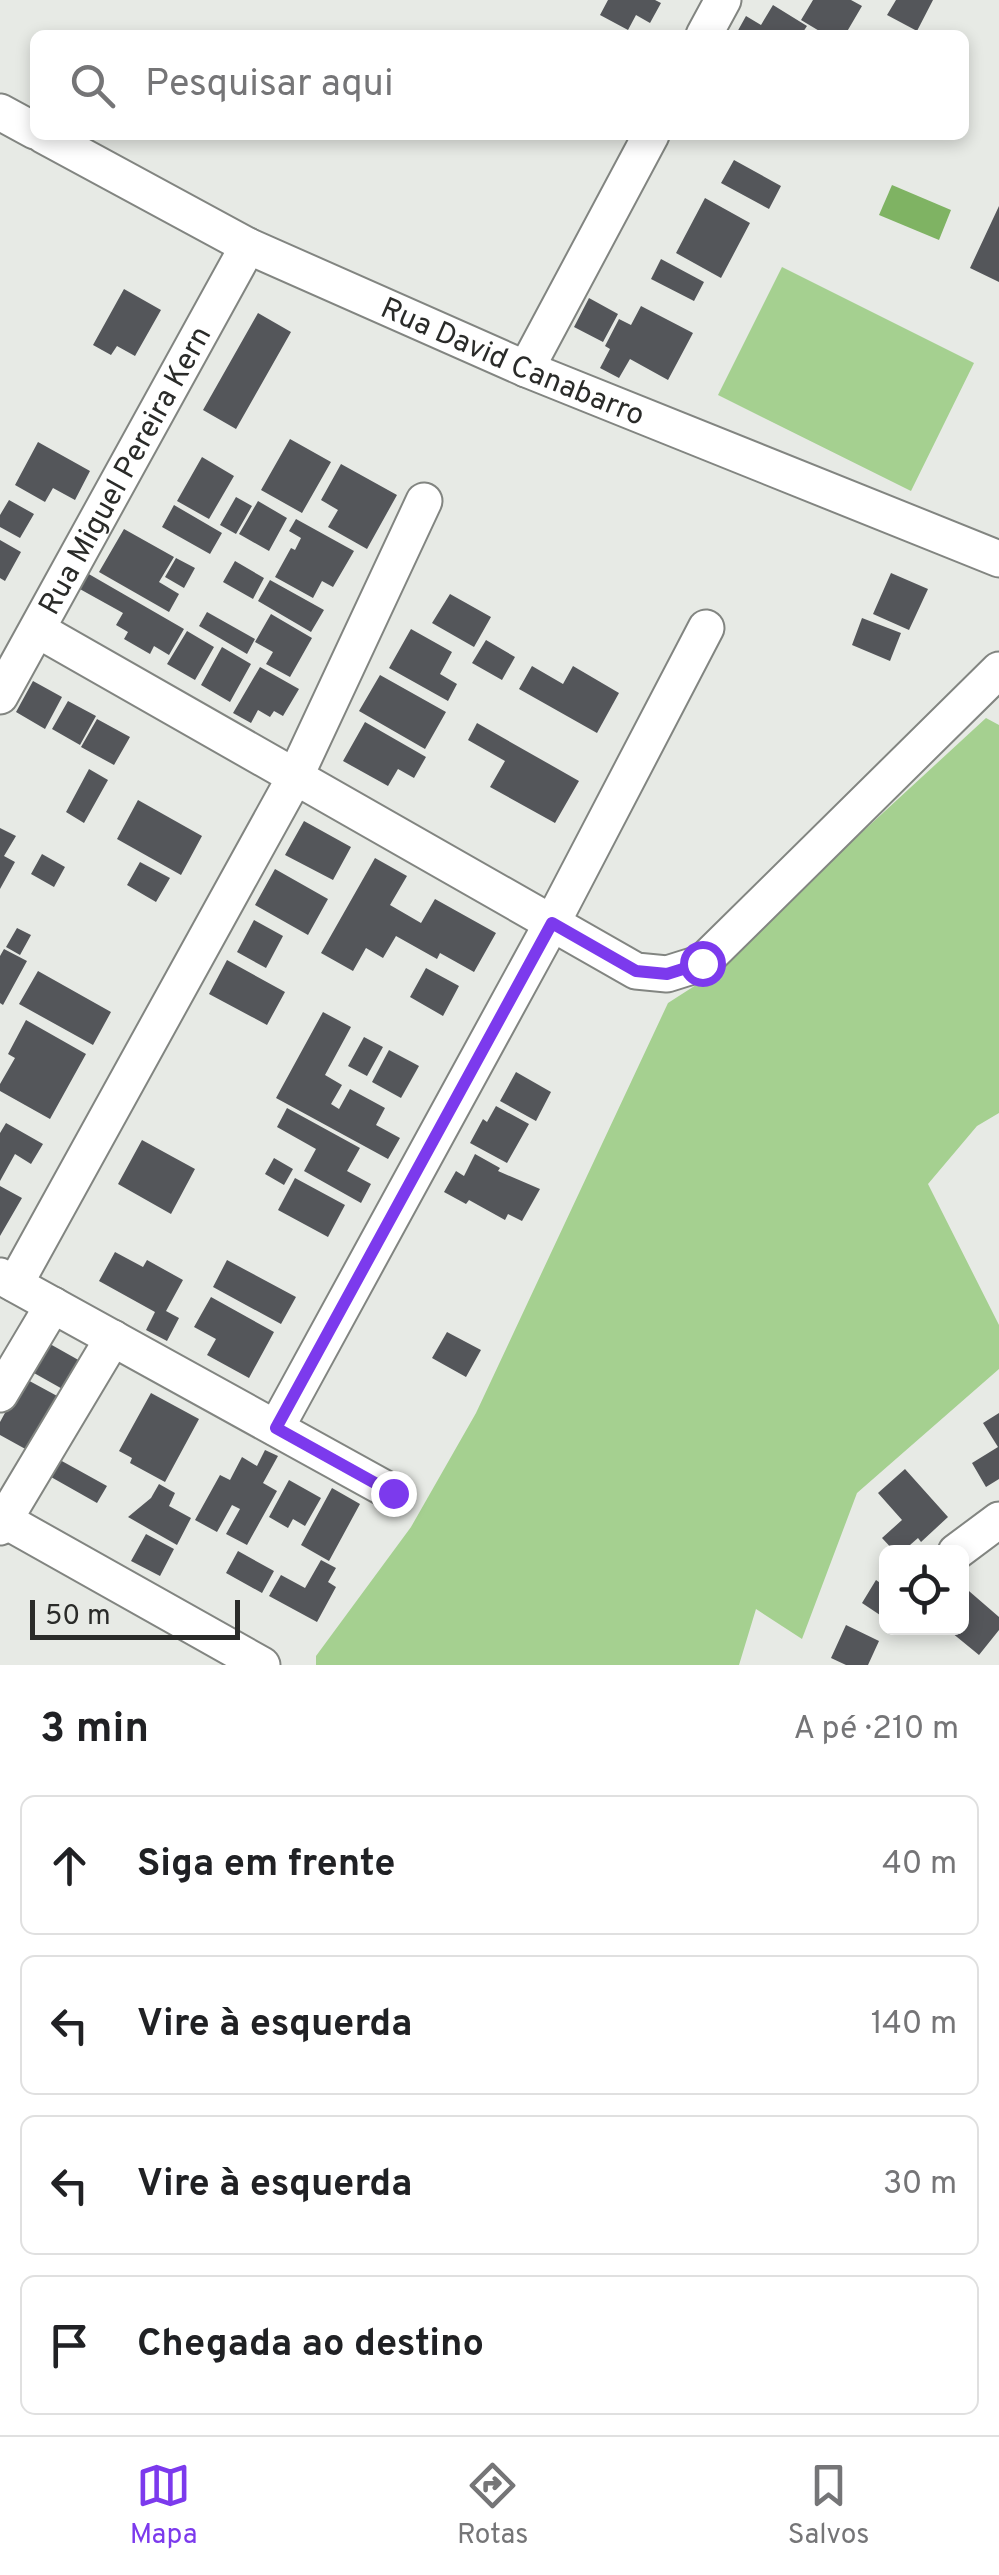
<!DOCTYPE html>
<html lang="pt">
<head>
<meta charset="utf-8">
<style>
  body { margin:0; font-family:Overpass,sans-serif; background:#f6f6f6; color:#202124 }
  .controls { position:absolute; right:30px; bottom:30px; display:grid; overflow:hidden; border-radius:15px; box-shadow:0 5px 15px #0003 }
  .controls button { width:90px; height:90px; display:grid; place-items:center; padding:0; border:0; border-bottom:2px solid #e0e0e0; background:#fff; color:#202124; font:50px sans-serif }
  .scale { position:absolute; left:30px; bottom:25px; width:210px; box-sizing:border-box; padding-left:10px; border:5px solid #2a2b29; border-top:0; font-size:28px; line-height:35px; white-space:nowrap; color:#2a2b29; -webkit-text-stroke:8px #e7eae5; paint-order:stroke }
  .stop { position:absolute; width:30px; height:30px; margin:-22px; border:8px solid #7c3aed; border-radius:50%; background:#fff }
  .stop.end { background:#7c3aed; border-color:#fff; box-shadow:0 2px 10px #0008 }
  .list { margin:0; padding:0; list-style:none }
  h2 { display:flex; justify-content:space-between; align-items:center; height:130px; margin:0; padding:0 40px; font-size:42px }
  h2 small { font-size:32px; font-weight:400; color:#757577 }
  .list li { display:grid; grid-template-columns:65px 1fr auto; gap:30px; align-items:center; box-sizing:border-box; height:140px; margin:0 20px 20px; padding:0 20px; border:2px solid #e0e0e0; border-radius:15px }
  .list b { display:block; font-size:38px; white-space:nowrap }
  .list em { font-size:32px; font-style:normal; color:#757577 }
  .icon { flex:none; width:55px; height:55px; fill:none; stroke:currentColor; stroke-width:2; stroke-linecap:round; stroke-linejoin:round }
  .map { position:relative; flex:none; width:999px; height:1665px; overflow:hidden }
  .search { position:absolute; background:#fff; box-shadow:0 5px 15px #0003; left:30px; right:30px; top:30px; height:110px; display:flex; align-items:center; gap:25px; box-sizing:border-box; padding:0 35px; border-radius:15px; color:#757577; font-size:38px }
  .sheet { height:770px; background:#fff }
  nav { display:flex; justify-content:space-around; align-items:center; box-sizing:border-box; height:140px; border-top:2px solid #e0e0e0; background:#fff; font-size:28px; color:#757577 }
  nav a { display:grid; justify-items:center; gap:5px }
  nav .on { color:#7c3aed }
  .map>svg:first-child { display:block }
  .green { fill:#a5d090 }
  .water { fill:#7fb363 }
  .building { fill:#54565a }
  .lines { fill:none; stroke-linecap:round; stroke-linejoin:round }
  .minor-casing { stroke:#828581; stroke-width:39 }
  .minor { stroke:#fff; stroke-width:35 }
  .route { stroke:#7c3aed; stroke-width:12 }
  .labels { text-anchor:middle; stroke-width:10; stroke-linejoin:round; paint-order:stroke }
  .street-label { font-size:30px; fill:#2a2b29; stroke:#e7eae5 }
</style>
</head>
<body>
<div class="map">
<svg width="999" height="1665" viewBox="0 0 999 1665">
  <rect width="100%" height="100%" fill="#e7eae5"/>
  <path class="green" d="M782,267l192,96 -63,128 -193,-96z
    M986,718l13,7v388l-22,13 -49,58 71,141v44l-142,124 -55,146 -46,-30 -17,56h-423v-9l95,-129 65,-114 192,-410 28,-18z"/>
  <path class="water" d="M892,185l59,25 -12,30 -60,-25z"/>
  <path class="building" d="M608,0h47l6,3 -11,20 -14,-8 -8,15 -28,-15z
    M813,0h38l11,6 -17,29h-19l-25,-15z
    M896,0h37l-16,31 -30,-16z
    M773,5l34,21 -6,9 -65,-1 10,-18 15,9z
    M734,160l47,26 -12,23 -48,-26z
    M705,198l45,25 -29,55 -45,-25z
    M999,206v76l-29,-14z
    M661,259l43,23 -10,19 -43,-22z
    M124,289l37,21 -26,46 -18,-10 -6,9 -18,-10z
    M589,298l29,16 -15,28 -29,-15z
    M641,306l52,27 -25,47 -38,-21 -11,19 -19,-10 10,-19 -5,-3 14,-27 12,6z
    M258,313l33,19 -55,97 -33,-19z
    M290,439l41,23 -29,51 -41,-23z
    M38,442l52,29 -15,29 -22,-12 -8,14 -30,-17z
    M202,457l32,19 -25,43 -32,-18z
    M341,464l56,31 -30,54 -39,-22 10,-17 -17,-10z
    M236,497l16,9 -16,28 -16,-9z
    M9,500l25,14 -14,24 -20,-11v-12z
    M258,501l29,17 -18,33 -30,-17z
    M174,505l48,28 -12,21 -48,-27z
    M296,519l58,32 -21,36 -11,-6 -9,17 -38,-21 16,-29 4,2 6,-12 -12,-7z
    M124,529l50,28 -15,25 20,12 -10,18 -70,-40z
    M0,540l21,12 -16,29 -5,-3z
    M176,558l19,10 -11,20 -19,-11z
    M235,561l29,17 -11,21 -30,-17z
    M87,573l97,56 -15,26 -15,-9 -4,8 -26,-15 4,-7 -12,-7 7,-12 -45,-25z
    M891,573l37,16 -19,41 -36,-16z
    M270,580l54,30 -13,22 -53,-31z
    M450,594l41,23 -17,30 -42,-24z
    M207,612l48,27 -8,15 -48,-28z
    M271,614l41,24 -22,39 -24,-13 7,-12 -18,-10z
    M862,618l39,15 -11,28 -38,-16z
    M411,629l41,23 -12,22 17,10 -9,17 -59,-33z
    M187,631l27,16 -19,33 -28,-16z
    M486,640l29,17 -13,23 -30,-17z
    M222,647l29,17 -21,38 -29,-17z
    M532,666l31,18 10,-18 46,27 -22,40 -78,-44z
    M260,667l39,22 -16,27 -9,-5 -4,6 -12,-7 -7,13 -18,-10z
    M380,675l66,37 -21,37 -66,-38z
    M33,681l29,16 -17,32 -29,-17z
    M68,701l28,15 -16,29 -28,-16z
    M97,719l33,18 -16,28 -33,-18z
    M365,722l61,35 -12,21 -16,-9 -10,17 -45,-25z
    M477,723l102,58 -24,42 -65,-36 15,-26 -37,-21z
    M89,769l19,11 -24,43 -18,-11z
    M138,800l64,36 -21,39 -64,-36z
    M304,821l47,26 -18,33 -48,-25z
    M0,828l16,8 -12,20 11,6 -15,27z
    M42,854l23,13 -11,20 -23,-13z
    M375,858l32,18 -17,29 31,18 14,-24 61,34 -22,39 -34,-19 -3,6 -41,-23 -13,22 -17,-10 -13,23 -32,-18z
    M140,862l30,16 -14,24 -29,-17z
    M275,869l53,30 -20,36 -53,-30z
    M254,920l29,16 -17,32 -29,-16z
    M17,928l14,7 -11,20 -14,-8z
    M4,949l23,12 -24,44 -3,-2v-47z
    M227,960l58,32 -18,33 -58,-31z
    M426,968l33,18 -16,30 -33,-19z
    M38,971l73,41 -18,33 -74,-41z
    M323,1012l28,15 -26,48 17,10 -11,19 8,5 11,-20 35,19 -9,17 24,13 -12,21 -112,-61z
    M26,1020l60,34 -36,65 -50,-28v-7l15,-26 -7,-4z
    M364,1037l19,10 -16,29 -19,-10z
    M389,1050l30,16 -18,32 -29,-16z
    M516,1072l35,20 -15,29 -36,-20z
    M496,1106l33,18 -22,39 -37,-20 13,-24 4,3z
    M287,1108l73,40 -13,23 24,13 -10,19 -57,-32 12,-22 -39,-22z
    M6,1123l37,21 -12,20 -16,-10 -15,27v-48z
    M142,1140l53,29 -24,45 -53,-30z
    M475,1154l25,14 -2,3 42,18 -18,32 -14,-7 -3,6 -36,-20 -3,4 -22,-12 12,-21 8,5z
    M274,1158l19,11 -9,16 -19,-11z
    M295,1178l50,27 -17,32 -50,-27z
    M0,1186l22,12 -22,38z
    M115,1252l28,15 4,-7 36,20 -17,31 13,7 -12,23 -21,-11 9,-18 -56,-31z
    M227,1260l69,37 -15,27 -68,-37z
    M211,1297l63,35 -25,46 -42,-23 9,-16 -22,-12z
    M447,1332l34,18 -15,27 -34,-19z
    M50,1344l32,18 -16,29 -32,-18z
    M24,1378l35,19 -30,54 -29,-16v-13z
    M151,1393l48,26 -34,63 -35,-19 2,-5 -13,-7z
    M999,1413v66l-13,8 -14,-24 26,-16 -15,-24z
    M265,1450l13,6 -15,27 14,8 -30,54 -21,-11 14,-25 -8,-4 -15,27 -22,-12 25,-45 10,5 12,-23 15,9z
    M60,1460l47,26 -10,17 -46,-26z
    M905,1469l43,48 -27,25 -3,-4 -16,14h-7l-13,-14 20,-18 -24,-27z
    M289,1480l32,18 -16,28 -12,-7 -5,9 -19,-11z
    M159,1484l16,9 -6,13 22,12 -14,27 -49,-28 23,-19z
    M332,1488l28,16 -31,57 -28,-16z
    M146,1534l28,15 -14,27 -29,-15z
    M238,1551l36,20 -12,22 -36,-20z
    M321,1560l15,8 -8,14 8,5 -19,35 -48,-26 12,-21 24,13z
    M876,1580l10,7v32l-24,-16z
    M962,1585l37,32v13l-20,25 -33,-27h16z
    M846,1625l33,16 -11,24h-22l-15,-7z"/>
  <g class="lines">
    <defs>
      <g id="minor">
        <path d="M704,35l19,-35"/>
        <path d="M0,112l35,19"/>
        <path id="s1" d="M43,135l205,111 278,123 473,190"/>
        <path d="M526,369l125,-234"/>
        <path d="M38,630l598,341 31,3 35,-11 297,-293"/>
        <path id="s2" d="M0,696l248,-450"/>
        <path d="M0,1276l393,217"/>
        <path d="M15,1284l280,-507 129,-276"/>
        <path d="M0,1394l53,-89"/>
        <path d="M276,1428l276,-505 154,-295"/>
        <path d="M4,1520l258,145"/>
        <path d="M0,1527l113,-189"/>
        <path d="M956,1552l43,-32"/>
      </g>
    </defs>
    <use href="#minor" class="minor-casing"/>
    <use href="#minor" class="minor"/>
  </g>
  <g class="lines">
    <path class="route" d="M393,1493l-117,-65 276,-505 84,48 31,3 35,-11"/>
  </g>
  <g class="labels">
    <g class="street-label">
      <text dy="10" stroke="none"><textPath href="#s1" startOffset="522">Rua David Canabarro</textPath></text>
      <text dy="10" stroke="none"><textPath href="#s2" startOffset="258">Rua Miguel Pereira Kern</textPath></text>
    </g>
  </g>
</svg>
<div class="controls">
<button><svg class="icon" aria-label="locate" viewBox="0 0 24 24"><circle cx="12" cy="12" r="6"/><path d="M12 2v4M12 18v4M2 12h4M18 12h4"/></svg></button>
</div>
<div class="scale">50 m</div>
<div class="stop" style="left:702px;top:963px"></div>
<div class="stop end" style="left:393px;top:1493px"></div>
<div class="search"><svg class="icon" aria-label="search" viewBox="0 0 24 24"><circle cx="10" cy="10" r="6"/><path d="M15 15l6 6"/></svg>Pesquisar aqui</div>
</div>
<section class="sheet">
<h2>3 min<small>A pé · 210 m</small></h2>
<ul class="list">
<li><svg class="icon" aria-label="ahead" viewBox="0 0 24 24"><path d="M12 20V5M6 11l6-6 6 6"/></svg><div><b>Siga em frente</b></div><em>40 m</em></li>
<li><svg class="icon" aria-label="left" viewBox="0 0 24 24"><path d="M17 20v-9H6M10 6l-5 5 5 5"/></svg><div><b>Vire à esquerda</b></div><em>140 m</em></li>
<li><svg class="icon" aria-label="left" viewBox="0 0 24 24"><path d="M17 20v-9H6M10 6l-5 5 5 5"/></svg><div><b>Vire à esquerda</b></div><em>30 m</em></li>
<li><svg class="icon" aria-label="arrive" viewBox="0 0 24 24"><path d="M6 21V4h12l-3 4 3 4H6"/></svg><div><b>Chegada ao destino</b></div></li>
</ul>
</section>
<nav>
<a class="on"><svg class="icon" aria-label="map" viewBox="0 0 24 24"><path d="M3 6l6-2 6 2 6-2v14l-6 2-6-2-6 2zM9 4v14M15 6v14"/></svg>Mapa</a>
<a><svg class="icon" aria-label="directions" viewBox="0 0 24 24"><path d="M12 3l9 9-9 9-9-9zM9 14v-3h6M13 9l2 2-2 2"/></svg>Rotas</a>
<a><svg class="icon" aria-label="saved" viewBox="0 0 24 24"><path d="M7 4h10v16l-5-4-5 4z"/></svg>Salvos</a>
</nav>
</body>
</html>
